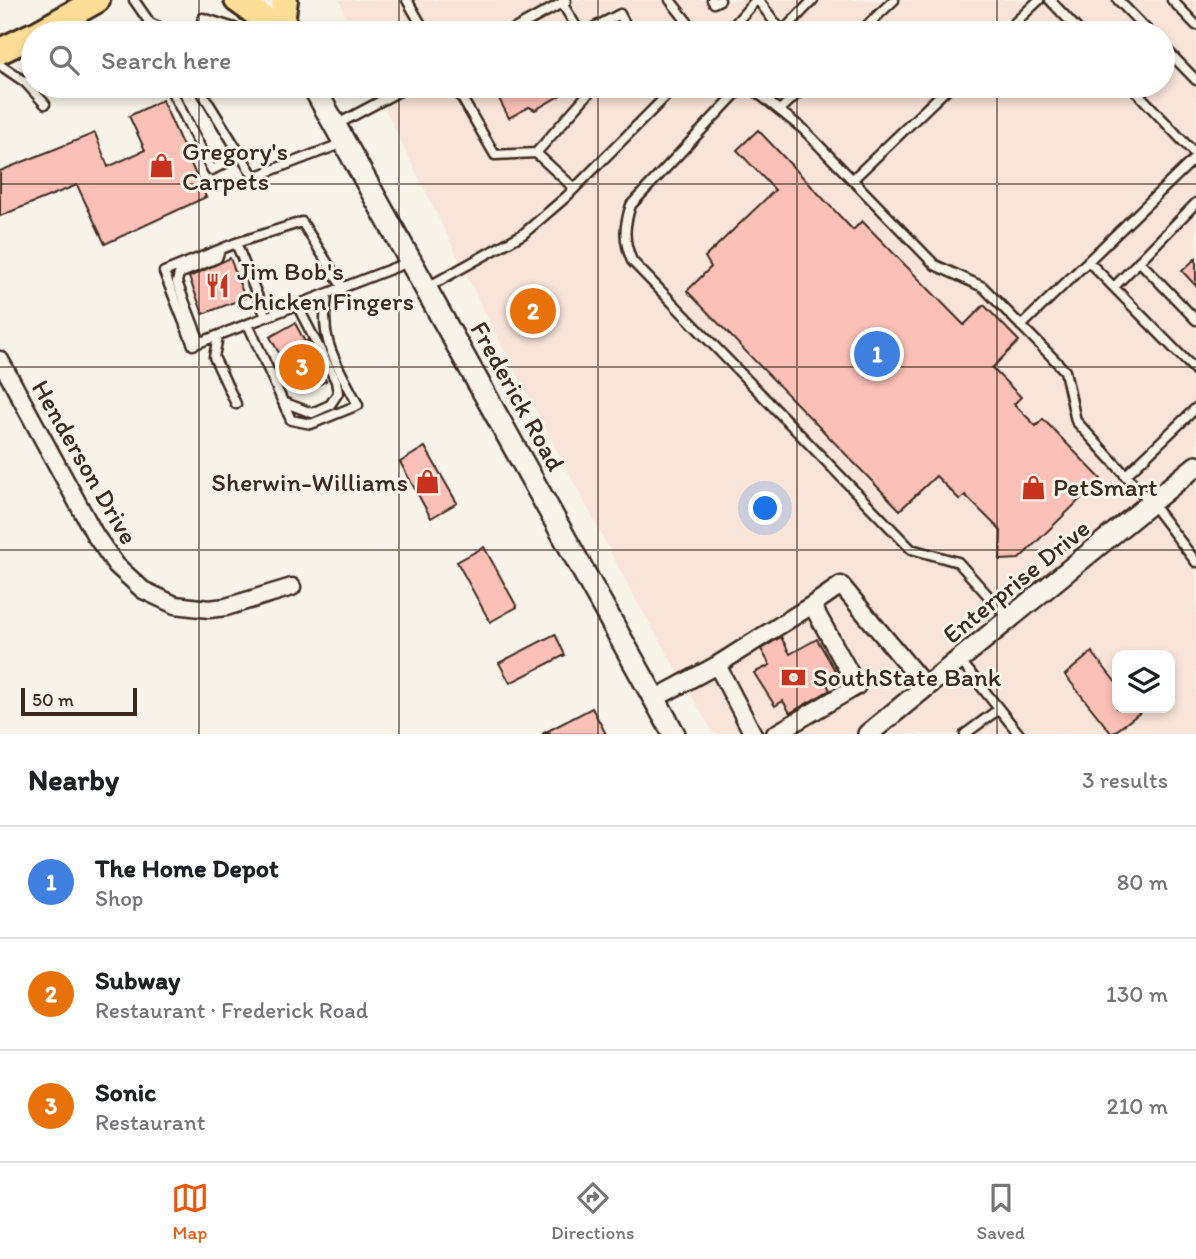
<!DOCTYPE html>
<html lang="en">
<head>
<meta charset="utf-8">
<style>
  body { margin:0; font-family:Itim,sans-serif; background:#f6f6f6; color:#202124 }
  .controls { position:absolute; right:21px; bottom:21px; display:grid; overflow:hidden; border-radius:14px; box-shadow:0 4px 10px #0003 }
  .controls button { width:63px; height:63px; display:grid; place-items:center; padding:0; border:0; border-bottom:2px solid #e0e0e0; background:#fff; color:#202124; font:35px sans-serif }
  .scale { position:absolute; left:21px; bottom:18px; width:116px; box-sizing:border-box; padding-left:7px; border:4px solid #3b2a1e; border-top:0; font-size:19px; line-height:24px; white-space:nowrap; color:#3b2a1e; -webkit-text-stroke:5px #f7f3e8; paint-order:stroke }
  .you { position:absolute; left:766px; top:509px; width:24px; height:24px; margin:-18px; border:5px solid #fff; border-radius:50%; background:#1a73e8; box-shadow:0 0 0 10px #1a73e833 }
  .badge { display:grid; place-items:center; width:46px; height:46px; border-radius:50%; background:#ea580c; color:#fff; font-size:23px; font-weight:700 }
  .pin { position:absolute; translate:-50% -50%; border:4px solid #fff; box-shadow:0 2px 7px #0006 }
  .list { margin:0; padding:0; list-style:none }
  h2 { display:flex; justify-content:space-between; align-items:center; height:91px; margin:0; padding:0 28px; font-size:30px }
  h2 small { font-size:23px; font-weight:400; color:#757577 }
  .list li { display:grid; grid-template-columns:46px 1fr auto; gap:21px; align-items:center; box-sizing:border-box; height:112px; padding:0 28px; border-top:2px solid #e0e0e0 }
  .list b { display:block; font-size:26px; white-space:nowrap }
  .list p { margin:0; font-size:23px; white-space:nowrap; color:#757577 }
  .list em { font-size:23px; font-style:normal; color:#757577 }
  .icon { flex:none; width:38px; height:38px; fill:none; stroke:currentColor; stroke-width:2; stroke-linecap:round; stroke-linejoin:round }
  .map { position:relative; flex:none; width:1196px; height:734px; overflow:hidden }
  .search { position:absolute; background:#fff; box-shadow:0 4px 10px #0003; left:21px; right:21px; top:21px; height:77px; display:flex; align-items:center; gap:18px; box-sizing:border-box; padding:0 24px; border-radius:38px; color:#757577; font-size:26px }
  .sheet { height:427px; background:#fff }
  nav { display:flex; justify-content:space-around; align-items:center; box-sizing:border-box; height:98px; border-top:2px solid #e0e0e0; background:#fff; font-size:19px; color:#757577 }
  nav a { display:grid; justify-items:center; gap:4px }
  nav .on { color:#ea580c }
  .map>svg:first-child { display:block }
  .built { fill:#f8e4d9; fill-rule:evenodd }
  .building { fill:#fbc0b7; stroke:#3b2a1e; stroke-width:2 }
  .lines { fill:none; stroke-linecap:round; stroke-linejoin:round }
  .service-casing { stroke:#3b2a1e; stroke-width:13 }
  .minor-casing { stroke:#3b2a1e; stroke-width:21 }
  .tertiary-casing { stroke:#3b2a1e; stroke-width:24 }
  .secondary-casing { stroke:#3b2a1e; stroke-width:26 }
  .trunk-casing { stroke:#3b2a1e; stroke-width:30 }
  .service { stroke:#f7f3e8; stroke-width:8 }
  .minor { stroke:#f7f3e8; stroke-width:16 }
  .tertiary { stroke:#f7f3e8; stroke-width:19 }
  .secondary { stroke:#f7f3e8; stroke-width:21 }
  .trunk { stroke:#fcde96; stroke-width:24 }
  .grid { fill:none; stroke:#3b2a1e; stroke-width:2; stroke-opacity:0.55 }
  .labels { text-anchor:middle; stroke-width:6; stroke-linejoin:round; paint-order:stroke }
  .poi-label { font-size:26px; fill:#3b2a1e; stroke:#f7f3e8; text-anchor:start }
  .street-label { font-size:26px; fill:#3b2a1e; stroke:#f7f3e8 }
</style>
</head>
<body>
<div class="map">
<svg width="1196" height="734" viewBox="0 0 1196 734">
  <rect width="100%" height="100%" fill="#f7f3e8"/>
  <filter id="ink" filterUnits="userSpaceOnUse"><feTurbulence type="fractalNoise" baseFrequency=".0143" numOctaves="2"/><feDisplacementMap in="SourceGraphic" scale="14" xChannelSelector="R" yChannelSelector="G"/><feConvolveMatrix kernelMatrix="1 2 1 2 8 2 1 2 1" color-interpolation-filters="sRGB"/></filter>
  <g filter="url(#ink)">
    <path class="built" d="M340,0h856v734h-482l-79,-136 -145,-275 -116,-237h789v-53h-813zM1117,655h53v53h-53z"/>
    <path class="building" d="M518,86h58l-41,24 -6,-3 -20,11 -11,-21z
      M162,100l44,97 -101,47 -28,-59 -77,31v-45l95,-38 13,34 37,-17 -16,-34z
      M758,130l95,100 9,-9 102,104 20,-20 35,36 -27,27 29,29 -7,7 22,22 7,-7 58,60 -82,80 -19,1 1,-29 -36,-36 -5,5 -24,-24 -36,34 -213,-219 24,-24 -6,-10 70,-67 -38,-40z
      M230,258l15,40 -42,16 -14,-37z
      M1196,258v28l-14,-15z
      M531,285l19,35 -16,9 -5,-10 -3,1 -11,-26z
      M295,323l10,19 3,-2 4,9 -1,4 15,28 -16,8 -3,-6 -9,4 -28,-50z
      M425,447l32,56 -26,15 -31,-56z
      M484,547l33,60 -27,15 -33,-60z
      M555,634l10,21 -55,28 -11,-20z
      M781,637l9,17 27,-15 20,35 -12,6 5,10 -40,23 -7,-12 -8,5 -21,-33 16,-8 -9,-16z
      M1092,652l25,32v24h29l-34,26 -47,-59z
      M592,708l14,26h-64z"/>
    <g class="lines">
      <defs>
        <path id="service" d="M134,0l16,23 -9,7 2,3
          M407,0l19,33
          M670,0l26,33
          M712,0l2,3 6,-3
          M758,0l24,32 31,-32
          M1050,0l31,33
          M1118,0l32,33
          M1172,0l24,25
          M566,1l-4,2 18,30
          M150,23l22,10
          M199,33l4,-15 47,15
          M507,33l55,-30 1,-3
          M583,33l37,-19 10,19
          M727,33l29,-33
          M859,33l35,-33
          M1004,33l35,-33
          M1163,46l33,34
          M0,65l25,17 20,22
          M169,86l43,84 29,-15
          M198,86l56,91 89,-34
          M455,86l40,69 41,-2 59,-67
          M743,86l-112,119c-7,21 -8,35 1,56l279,288 47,13 51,57
          M749,86l55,44 131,135 48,22 69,70 13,14 11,50 76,83 44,58
          M1131,86l65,69
          M462,97l22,-11
          M781,109l24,-23
          M336,125l73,-39
          M536,153l38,35
          M852,180l98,-94
          M236,243l30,74
          M1088,261l108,110
          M1139,261l57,59
          M1114,287l82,-84
          M343,288l-41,-66 -66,21 -72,29 29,73 216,-83
          M426,288l97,-54 43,-37 110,-111
          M248,324l43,96 20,4 47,-19c-20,-40 -41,-65 -30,-112
          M1021,326l175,-169
          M218,336l-4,21 22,47
          M200,342l-23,-60 2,-8 38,-16 3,-8
          M283,402l29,11 18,-8 8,-12 -2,-12 -39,-76
          M1125,476l71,-68
          M960,660l59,74
          M965,734l34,-25"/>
        <path id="minor" d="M0,360l95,175 21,30 27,25 32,15 34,4 17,-2 66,-20
          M812,605l29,-20 85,102
          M717,665l36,69
          M654,699l63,-34 95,-60 45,81 -82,48"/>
        <path id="tertiary" d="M868,734l328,-268"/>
        <path id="secondary" d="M264,0l18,32
          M313,86l361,648"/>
        <path id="trunk" d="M237,0l44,31 4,-31
          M38,33l59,-33
          M0,51l33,-16"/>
      </defs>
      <use href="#service" class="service-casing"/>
      <use href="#minor" class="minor-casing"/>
      <use href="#tertiary" class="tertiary-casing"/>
      <use href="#secondary" class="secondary-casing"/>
      <use href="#trunk" class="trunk-casing"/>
      <use href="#service" class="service"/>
      <use href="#minor" class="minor"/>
      <use href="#tertiary" class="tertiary"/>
      <use href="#secondary" class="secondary"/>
      <use href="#trunk" class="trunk"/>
    </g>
  </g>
  <path class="grid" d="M199,0v33M399,0v33M598,0v33M797,0v33M997,0v33M199,86v648M399,86v648M598,86v648M797,86v648M997,86v648M0,184h1196M0,367h1196M0,550h1196"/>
  <defs>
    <symbol id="shop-bare" viewBox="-9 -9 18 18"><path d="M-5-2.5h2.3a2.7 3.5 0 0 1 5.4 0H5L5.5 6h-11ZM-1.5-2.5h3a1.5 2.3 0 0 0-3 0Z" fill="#c8321e" stroke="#f7f3e8" stroke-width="2.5" paint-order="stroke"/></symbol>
    <symbol id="restaurant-bare" viewBox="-9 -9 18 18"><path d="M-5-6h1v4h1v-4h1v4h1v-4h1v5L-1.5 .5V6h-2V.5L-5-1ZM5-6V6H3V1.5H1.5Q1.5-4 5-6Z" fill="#c8321e" stroke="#f7f3e8" stroke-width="2.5" paint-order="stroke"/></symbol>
    <symbol id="bank-bare" viewBox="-9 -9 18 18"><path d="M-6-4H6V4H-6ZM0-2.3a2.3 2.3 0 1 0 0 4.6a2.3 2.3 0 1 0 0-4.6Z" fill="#c8321e" stroke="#f7f3e8" stroke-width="2.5" paint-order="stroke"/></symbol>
  </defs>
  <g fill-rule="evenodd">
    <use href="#shop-bare" x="144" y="148" width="35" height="35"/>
    <use href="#restaurant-bare" x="200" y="268" width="35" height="35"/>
    <use href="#shop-bare" x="410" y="464" width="35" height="35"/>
    <use href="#shop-bare" x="1016" y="470" width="35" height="35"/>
    <use href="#bank-bare" x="776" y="660" width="35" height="35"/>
  </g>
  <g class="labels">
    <g class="poi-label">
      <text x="182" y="160">Gregory's<tspan x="182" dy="30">Carpets</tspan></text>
      <text x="237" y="280">Jim Bob's<tspan x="237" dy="30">Chicken Fingers</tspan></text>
      <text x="408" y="491" text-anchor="end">Sherwin-Williams</text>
      <text x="1053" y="496">PetSmart</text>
      <text x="813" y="686">SouthState Bank</text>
    </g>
    <g class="street-label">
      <text transform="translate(518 396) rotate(61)" y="9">Frederick Road</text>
      <text transform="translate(85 462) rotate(60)" y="9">Henderson Drive</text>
      <text transform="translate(1016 581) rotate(-39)" y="9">Enterprise Drive</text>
    </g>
  </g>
</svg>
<div class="controls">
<button><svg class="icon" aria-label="layers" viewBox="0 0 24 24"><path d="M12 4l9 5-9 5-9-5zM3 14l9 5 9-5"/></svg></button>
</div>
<div class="scale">50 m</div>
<div class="you"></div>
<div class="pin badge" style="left:877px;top:354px;background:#3f7fe0">1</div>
<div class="pin badge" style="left:533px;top:311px;background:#e8710a">2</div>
<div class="pin badge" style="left:302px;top:367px;background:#e8710a">3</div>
<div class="search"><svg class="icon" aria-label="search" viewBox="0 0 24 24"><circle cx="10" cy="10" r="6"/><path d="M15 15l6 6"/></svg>Search here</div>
</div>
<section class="sheet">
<h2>Nearby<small>3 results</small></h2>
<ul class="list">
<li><span class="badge" style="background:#3f7fe0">1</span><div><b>The Home Depot</b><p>Shop</p></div><em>80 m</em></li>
<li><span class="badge" style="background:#e8710a">2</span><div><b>Subway</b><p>Restaurant · Frederick Road</p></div><em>130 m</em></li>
<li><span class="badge" style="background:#e8710a">3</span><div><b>Sonic</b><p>Restaurant</p></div><em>210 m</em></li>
</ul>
</section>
<nav>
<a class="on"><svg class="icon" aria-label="map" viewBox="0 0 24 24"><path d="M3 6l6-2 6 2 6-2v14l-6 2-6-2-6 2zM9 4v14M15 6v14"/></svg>Map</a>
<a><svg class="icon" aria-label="directions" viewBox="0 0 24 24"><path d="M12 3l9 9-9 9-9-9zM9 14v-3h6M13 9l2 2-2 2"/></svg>Directions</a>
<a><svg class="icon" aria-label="saved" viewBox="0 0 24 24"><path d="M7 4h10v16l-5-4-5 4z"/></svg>Saved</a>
</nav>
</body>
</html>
